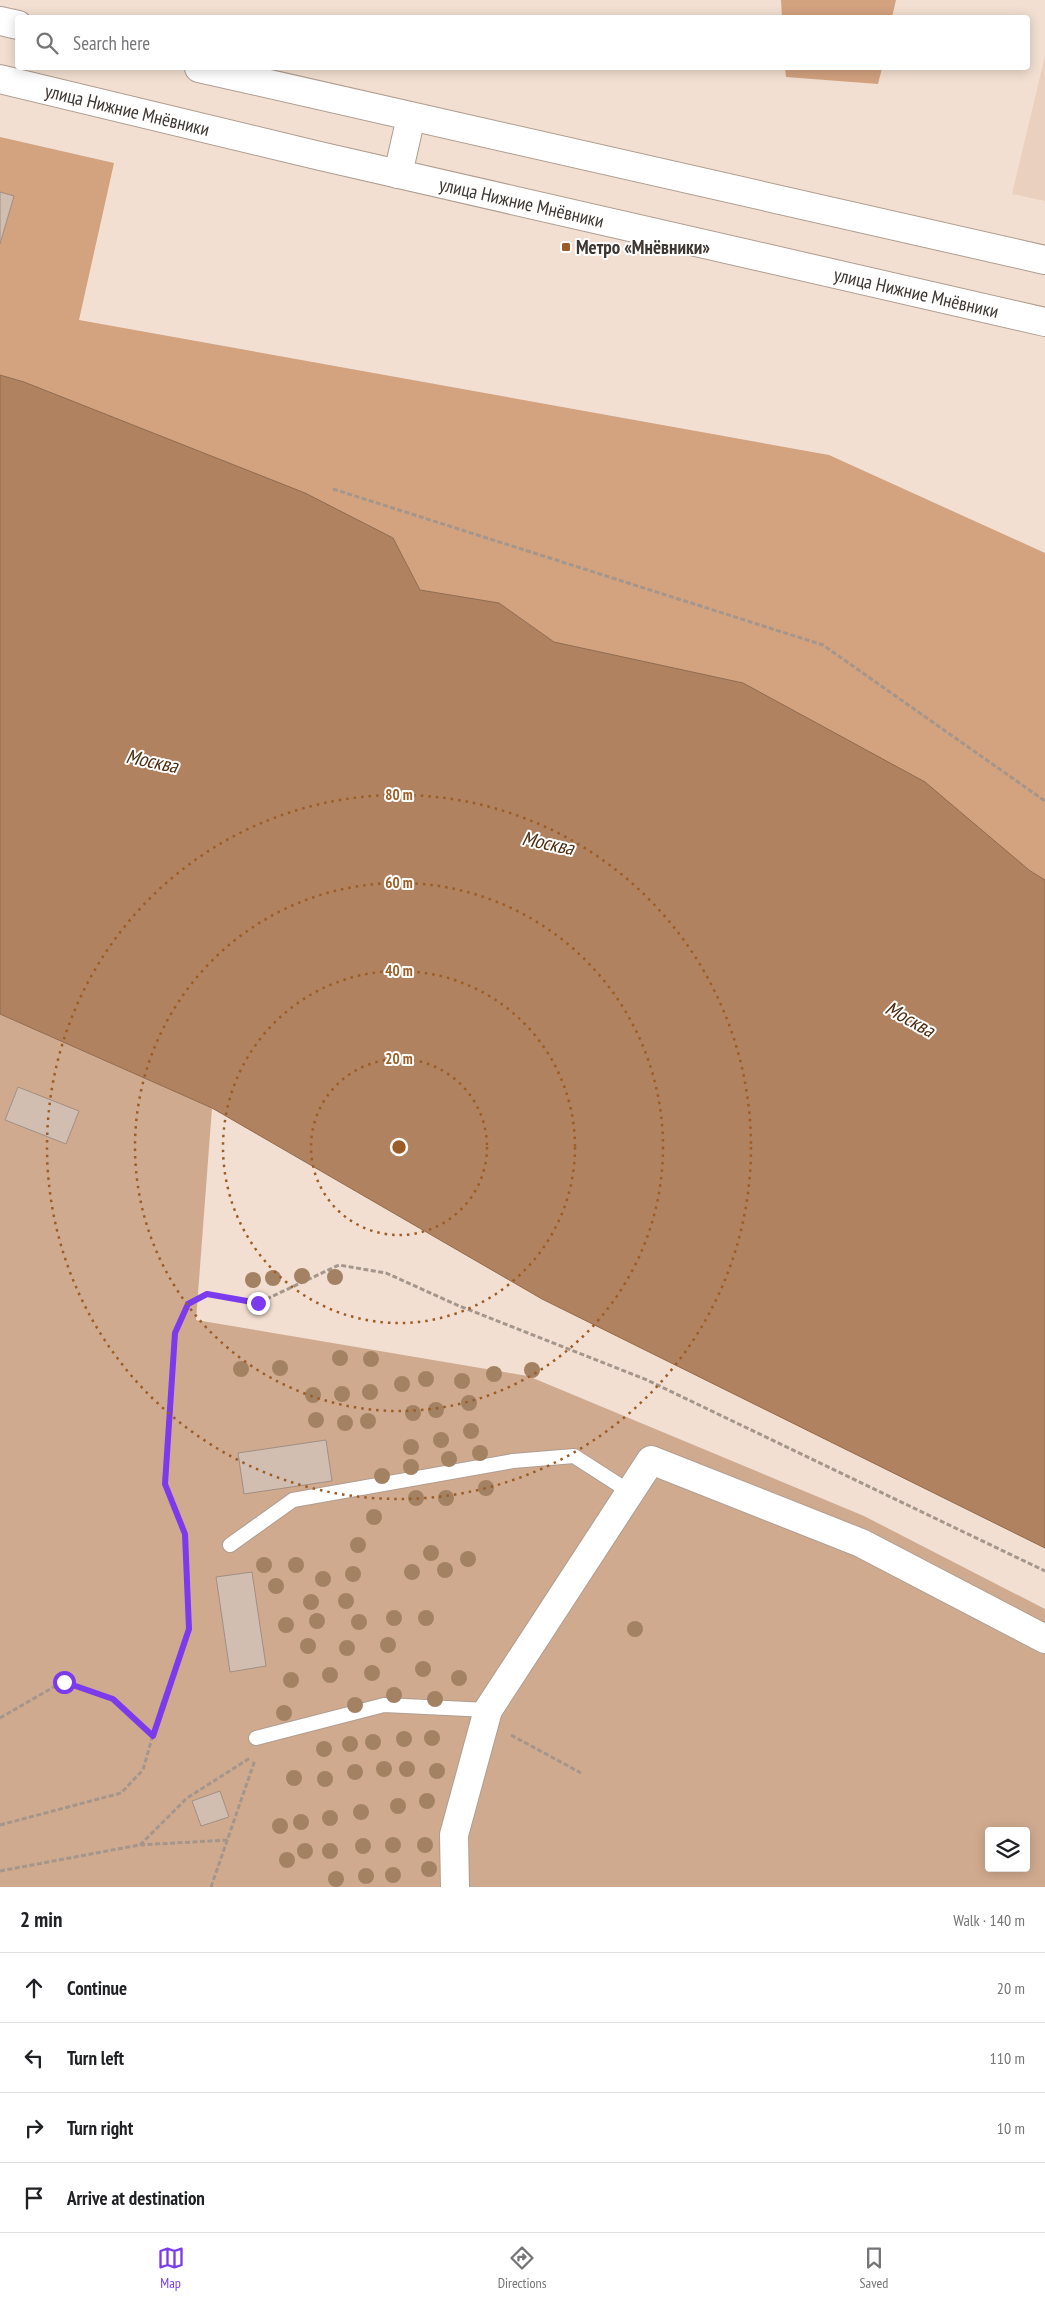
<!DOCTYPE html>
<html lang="en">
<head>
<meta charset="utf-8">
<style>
  body { margin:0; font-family:"PT Sans Narrow",sans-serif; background:#f2f2f2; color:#202124 }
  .controls { position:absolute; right:15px; bottom:15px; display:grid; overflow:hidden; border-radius:5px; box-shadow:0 2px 12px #0003 }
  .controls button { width:45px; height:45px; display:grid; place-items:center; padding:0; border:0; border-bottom:1px solid #e0e0e0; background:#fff; color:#202124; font:25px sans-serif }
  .stop { position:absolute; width:15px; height:15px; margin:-11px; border:4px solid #7c3aed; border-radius:50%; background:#fff }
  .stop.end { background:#7c3aed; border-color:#fff; box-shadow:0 1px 5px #0008 }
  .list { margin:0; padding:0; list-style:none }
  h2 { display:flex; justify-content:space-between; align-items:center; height:65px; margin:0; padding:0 20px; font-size:21px }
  h2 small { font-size:16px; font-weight:400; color:#757577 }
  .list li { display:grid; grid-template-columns:32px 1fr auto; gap:15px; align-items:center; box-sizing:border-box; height:70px; padding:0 20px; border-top:1px solid #e0e0e0 }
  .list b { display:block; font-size:19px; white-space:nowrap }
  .list em { font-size:16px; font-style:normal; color:#757577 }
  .icon { flex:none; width:28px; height:28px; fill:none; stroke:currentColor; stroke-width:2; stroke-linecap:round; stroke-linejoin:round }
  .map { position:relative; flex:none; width:1045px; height:1887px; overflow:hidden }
  .search { position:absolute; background:#fff; box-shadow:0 2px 12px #0003; left:15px; right:15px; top:15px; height:55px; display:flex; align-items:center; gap:12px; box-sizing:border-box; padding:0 18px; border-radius:5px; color:#757577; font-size:19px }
  .sheet { height:345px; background:#fff }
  nav { display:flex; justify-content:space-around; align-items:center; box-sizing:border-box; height:70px; border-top:1px solid #e0e0e0; background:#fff; font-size:14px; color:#757577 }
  nav a { display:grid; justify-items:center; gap:2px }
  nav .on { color:#7c3aed }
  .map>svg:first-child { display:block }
  .built { fill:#ead0be }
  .green { fill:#d0aa8f; fill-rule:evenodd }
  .forest { fill:#d3a27f }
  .water { fill:#b1825f; stroke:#8e6b51 }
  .building { fill:#d1beb1; stroke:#a18f83 }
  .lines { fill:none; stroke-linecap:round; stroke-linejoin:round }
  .service-casing { stroke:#af9d90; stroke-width:16 }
  .minor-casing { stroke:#af9d90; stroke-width:30 }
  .tertiary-casing { stroke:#af9d90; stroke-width:30 }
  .secondary-casing { stroke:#af9d90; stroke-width:30 }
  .path { stroke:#a4968c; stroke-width:3; stroke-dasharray:5 2.5; stroke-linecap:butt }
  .service { stroke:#fff; stroke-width:14 }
  .minor { stroke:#fff; stroke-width:28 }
  .tertiary { stroke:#fff; stroke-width:28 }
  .secondary { stroke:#fff; stroke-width:28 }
  .tree { fill:#a38264 }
  .route { stroke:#7c3aed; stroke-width:6 }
  .ring { fill:none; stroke:#9c5c25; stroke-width:2.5; stroke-dasharray:2.5 5 }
  .poi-dot { fill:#9c5c25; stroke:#fff; stroke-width:2 }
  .labels { text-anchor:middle; stroke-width:4; stroke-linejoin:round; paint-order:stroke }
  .street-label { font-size:19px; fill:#3e3631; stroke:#fff }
  .poi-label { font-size:19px; font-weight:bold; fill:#3e3631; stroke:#fff; text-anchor:start }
  .water-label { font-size:20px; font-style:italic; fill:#4e2d11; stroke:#fff }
  .centre { fill:#9c5c25; stroke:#fff; stroke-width:2.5 }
  .ring-label { font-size:15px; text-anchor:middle; font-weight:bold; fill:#9c5c25; stroke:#fff; stroke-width:4; stroke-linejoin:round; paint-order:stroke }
</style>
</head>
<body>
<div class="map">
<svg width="1045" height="1887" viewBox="0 0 1045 1887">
  <rect width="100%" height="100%" fill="#f2dfd1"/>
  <path class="built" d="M1045,56v145l-33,-7z"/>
  <path class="green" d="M0,1014l212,94 -16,212 332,56 336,140 181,93v278h-1045zM989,1831h37v37h-37z"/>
  <path class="forest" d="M781,0h115l-4,17 -110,1z
    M785,68h97l-4,16 -92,-7z
    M0,137l114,26 -35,157 750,135 216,98v327l-302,-197 -189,-41 -55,-39 -79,-13 -27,-52 -369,-156 -24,-7z"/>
  <path class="water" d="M0,375l24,7 281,111 88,45 27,52 79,13 55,39 189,41 182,99 104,88 16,10v668l-503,-249 -330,-191 -212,-94z"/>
  <path class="building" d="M0,192l14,4 -14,48z
    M18,1087l61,24 -13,33 -61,-24z
    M326,1440l6,41 -88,13 -6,-41z
    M252,1572l14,94 -36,6 -14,-95z
    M220,1791l9,26 -28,9 -9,-25z"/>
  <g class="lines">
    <defs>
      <path id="service" d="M230,1545l63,-45 220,-39 61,-5 56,36
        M256,1738l128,-33 104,5"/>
      <path id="minor" d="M455,1887l-1,-52 34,-125 163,-250 210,83 184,96"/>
      <path id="tertiary" d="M398,174l13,-57"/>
      <g id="secondary">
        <path d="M0,21l18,4"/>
        <path d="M199,68l846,192"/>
        <path id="s1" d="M0,79l320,77 725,166"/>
      </g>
    </defs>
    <use href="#service" class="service-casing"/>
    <use href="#minor" class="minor-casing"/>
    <use href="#tertiary" class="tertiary-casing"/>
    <use href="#secondary" class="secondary-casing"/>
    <path class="path" d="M333,489l490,156 222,156
      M0,1718l64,-37 49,18 39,37
      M511,1735l70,38
      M0,1825l121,-32 22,-23 18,-64 28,-77 -4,-96 -20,-49 10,-151 13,-29 19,-10 51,9 81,-38 47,8 71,32 190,75 398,191
      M140,1845l47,-47 63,-40
      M0,1871l139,-26 89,-5
      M211,1887l44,-127"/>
    <use href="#service" class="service"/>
    <use href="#minor" class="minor"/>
    <use href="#tertiary" class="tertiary"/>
    <use href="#secondary" class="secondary"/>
  </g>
  <g class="tree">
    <circle cx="302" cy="1276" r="8"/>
    <circle cx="335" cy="1277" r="8"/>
    <circle cx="273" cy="1278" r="8"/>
    <circle cx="253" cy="1280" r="8"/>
    <circle cx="340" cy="1358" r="8"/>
    <circle cx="371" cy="1359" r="8"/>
    <circle cx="280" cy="1368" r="8"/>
    <circle cx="241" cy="1369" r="8"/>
    <circle cx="532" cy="1370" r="8"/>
    <circle cx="494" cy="1374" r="8"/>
    <circle cx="426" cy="1379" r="8"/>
    <circle cx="462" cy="1381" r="8"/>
    <circle cx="402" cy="1384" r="8"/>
    <circle cx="370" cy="1392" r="8"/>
    <circle cx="342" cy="1394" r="8"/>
    <circle cx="313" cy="1395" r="8"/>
    <circle cx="469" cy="1403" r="8"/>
    <circle cx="436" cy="1410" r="8"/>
    <circle cx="413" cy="1413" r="8"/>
    <circle cx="316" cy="1420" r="8"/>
    <circle cx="368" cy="1421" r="8"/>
    <circle cx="345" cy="1423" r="8"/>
    <circle cx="471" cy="1431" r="8"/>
    <circle cx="441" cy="1440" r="8"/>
    <circle cx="411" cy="1447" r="8"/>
    <circle cx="480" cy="1453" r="8"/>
    <circle cx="449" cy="1459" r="8"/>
    <circle cx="411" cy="1467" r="8"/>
    <circle cx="382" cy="1476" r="8"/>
    <circle cx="486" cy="1488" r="8"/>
    <circle cx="416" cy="1498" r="8"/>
    <circle cx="446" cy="1498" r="8"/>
    <circle cx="374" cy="1517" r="8"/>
    <circle cx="358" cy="1545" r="8"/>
    <circle cx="431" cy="1553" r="8"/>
    <circle cx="468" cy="1559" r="8"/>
    <circle cx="264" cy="1565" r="8"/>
    <circle cx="296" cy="1565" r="8"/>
    <circle cx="445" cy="1570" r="8"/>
    <circle cx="412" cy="1572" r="8"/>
    <circle cx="353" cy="1574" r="8"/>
    <circle cx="323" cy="1579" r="8"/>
    <circle cx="276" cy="1586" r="8"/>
    <circle cx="346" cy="1601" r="8"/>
    <circle cx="311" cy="1602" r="8"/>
    <circle cx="394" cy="1618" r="8"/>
    <circle cx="426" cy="1618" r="8"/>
    <circle cx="317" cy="1621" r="8"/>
    <circle cx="359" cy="1622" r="8"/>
    <circle cx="286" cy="1625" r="8"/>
    <circle cx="635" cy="1629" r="8"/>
    <circle cx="388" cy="1645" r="8"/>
    <circle cx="308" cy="1646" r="8"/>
    <circle cx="347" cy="1648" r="8"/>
    <circle cx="423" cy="1669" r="8"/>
    <circle cx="372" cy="1673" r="8"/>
    <circle cx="330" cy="1675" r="8"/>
    <circle cx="459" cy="1678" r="8"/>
    <circle cx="291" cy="1680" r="8"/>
    <circle cx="394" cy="1695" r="8"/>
    <circle cx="435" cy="1699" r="8"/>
    <circle cx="355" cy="1705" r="8"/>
    <circle cx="284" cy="1713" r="8"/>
    <circle cx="432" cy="1738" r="8"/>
    <circle cx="404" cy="1739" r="8"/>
    <circle cx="373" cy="1742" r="8"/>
    <circle cx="350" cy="1744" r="8"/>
    <circle cx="324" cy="1749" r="8"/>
    <circle cx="384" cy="1769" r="8"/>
    <circle cx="407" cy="1769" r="8"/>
    <circle cx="437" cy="1771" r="8"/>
    <circle cx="355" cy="1772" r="8"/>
    <circle cx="294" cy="1778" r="8"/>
    <circle cx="325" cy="1779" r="8"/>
    <circle cx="427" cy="1801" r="8"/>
    <circle cx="398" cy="1806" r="8"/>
    <circle cx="361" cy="1812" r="8"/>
    <circle cx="330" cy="1818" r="8"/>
    <circle cx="301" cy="1822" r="8"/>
    <circle cx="280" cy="1826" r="8"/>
    <circle cx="393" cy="1845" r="8"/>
    <circle cx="425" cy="1845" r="8"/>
    <circle cx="363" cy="1846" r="8"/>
    <circle cx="305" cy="1851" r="8"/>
    <circle cx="330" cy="1851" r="8"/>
    <circle cx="287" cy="1860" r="8"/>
    <circle cx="429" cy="1869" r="8"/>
    <circle cx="393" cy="1875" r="8"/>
    <circle cx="366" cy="1876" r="8"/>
    <circle cx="336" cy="1879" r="8"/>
  </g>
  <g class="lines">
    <path class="route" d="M64,1682l49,17 40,37 36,-107 -4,-95 -20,-50 10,-151 13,-29 19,-10 51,9"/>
  </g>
  <g class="ring">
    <circle cx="399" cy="1147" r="88"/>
    <circle cx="399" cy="1147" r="176"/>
    <circle cx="399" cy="1147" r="264"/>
    <circle cx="399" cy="1147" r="352"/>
  </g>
  <rect class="poi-dot" x="561" y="242" width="10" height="10" rx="2.5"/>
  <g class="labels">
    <g class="street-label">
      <text dy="7" stroke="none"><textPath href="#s1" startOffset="131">улица Нижние Мнёвники</textPath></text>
      <text dy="7" stroke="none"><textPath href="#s1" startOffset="536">улица Нижние Мнёвники</textPath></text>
      <text dy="7" stroke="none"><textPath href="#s1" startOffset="941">улица Нижние Мнёвники</textPath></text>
    </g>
    <g class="poi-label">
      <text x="576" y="254">Метро «Мнёвники»</text>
    </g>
    <g class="water-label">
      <text transform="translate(152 761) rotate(12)" y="7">Москва</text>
      <text transform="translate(548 843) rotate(12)" y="7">Москва</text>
      <text transform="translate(910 1019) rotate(29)" y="7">Москва</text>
    </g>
  </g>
  <circle cx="399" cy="1147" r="8" class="centre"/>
  <g class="ring-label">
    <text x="399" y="800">80 m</text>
    <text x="399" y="888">60 m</text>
    <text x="399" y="976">40 m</text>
    <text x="399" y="1064">20 m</text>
  </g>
</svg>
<div class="controls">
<button><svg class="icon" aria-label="layers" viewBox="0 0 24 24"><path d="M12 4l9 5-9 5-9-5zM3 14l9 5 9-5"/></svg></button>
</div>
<div class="stop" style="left:64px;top:1682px"></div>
<div class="stop end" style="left:258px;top:1303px"></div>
<div class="search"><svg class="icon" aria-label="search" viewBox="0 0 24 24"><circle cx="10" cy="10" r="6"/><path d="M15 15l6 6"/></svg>Search here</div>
</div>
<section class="sheet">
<h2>2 min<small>Walk · 140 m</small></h2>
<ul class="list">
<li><svg class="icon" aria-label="ahead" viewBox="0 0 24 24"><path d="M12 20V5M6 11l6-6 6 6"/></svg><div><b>Continue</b></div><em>20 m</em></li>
<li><svg class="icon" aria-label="left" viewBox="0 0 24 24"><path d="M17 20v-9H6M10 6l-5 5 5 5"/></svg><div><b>Turn left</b></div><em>110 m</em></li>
<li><svg class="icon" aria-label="right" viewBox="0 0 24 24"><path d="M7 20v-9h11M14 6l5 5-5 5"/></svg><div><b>Turn right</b></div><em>10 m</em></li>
<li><svg class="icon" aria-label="arrive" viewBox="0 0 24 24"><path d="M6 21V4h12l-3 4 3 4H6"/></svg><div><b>Arrive at destination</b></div></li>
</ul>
</section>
<nav>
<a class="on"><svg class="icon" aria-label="map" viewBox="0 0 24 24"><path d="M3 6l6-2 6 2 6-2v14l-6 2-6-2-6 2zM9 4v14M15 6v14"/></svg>Map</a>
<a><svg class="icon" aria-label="directions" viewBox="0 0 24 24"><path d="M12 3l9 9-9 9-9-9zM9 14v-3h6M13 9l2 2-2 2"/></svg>Directions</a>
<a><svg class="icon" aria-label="saved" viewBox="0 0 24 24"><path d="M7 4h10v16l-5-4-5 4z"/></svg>Saved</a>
</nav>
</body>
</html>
